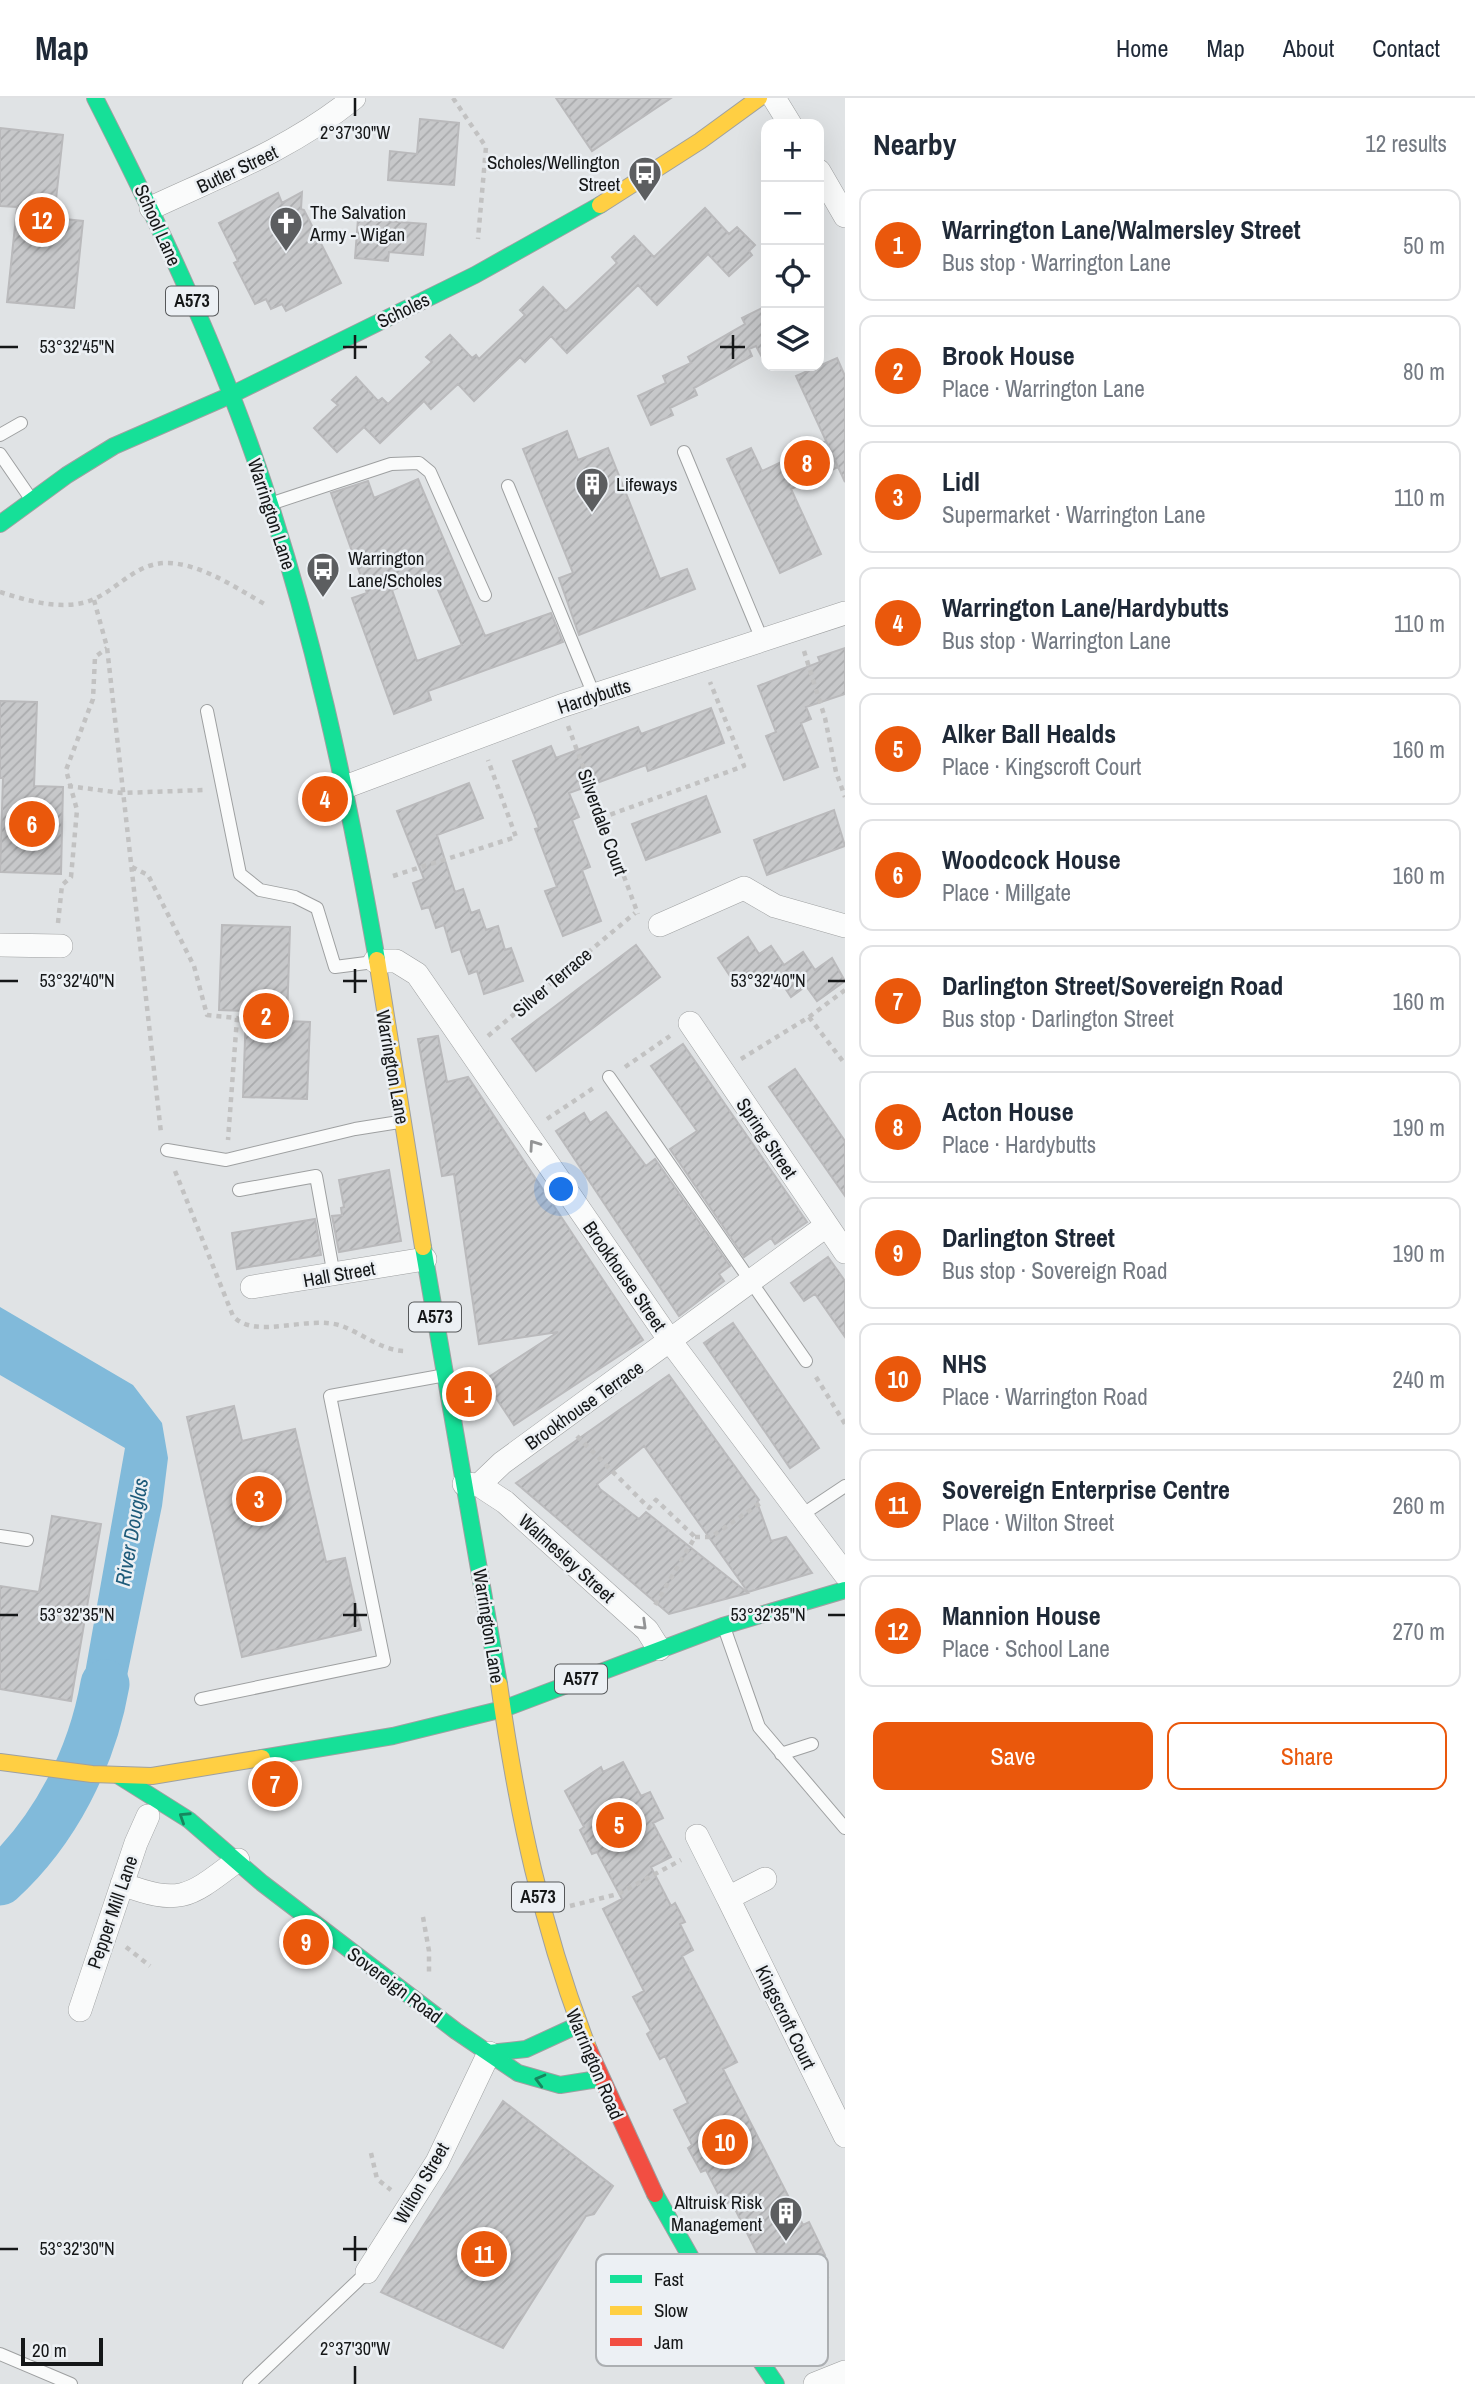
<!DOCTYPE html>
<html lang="en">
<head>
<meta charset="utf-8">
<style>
  body { margin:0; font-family:"Archivo Narrow",sans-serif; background:#f2f2f3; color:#1f2937 }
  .controls { position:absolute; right:21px; top:21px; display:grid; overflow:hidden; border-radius:14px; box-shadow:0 7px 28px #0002 }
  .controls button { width:63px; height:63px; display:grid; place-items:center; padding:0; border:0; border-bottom:2px solid #e0e1e3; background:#fff; color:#1f2937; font:35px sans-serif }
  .scale { position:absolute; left:21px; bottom:18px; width:82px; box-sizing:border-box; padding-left:7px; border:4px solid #151718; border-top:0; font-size:19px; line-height:24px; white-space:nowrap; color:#151718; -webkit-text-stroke:5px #ecf0f4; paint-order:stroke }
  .you { position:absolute; left:562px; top:1092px; width:24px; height:24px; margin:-18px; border:5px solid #fff; border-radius:50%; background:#1a73e8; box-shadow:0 0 0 10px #1a73e833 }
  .badge { display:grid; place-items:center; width:46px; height:46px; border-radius:50%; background:#ea580c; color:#fff; font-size:23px; font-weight:700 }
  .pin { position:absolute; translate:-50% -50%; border:4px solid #fff; box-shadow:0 2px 7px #0006 }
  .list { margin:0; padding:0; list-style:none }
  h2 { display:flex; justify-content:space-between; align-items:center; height:91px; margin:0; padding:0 28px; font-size:30px }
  h2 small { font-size:23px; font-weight:400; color:#747a83 }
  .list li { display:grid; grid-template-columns:46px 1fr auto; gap:21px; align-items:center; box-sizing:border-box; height:112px; margin:0 14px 14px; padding:0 14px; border:2px solid #e0e1e3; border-radius:14px }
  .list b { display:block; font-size:26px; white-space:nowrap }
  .list p { margin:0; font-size:23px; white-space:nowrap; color:#747a83 }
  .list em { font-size:23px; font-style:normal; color:#747a83 }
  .actions { display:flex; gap:14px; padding:21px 28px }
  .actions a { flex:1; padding:16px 0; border:2px solid #ea580c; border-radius:14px; text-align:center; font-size:24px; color:#ea580c }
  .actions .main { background:#ea580c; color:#fff }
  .icon { flex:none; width:38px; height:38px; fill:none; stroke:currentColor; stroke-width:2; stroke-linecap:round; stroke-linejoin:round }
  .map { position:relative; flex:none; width:845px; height:2286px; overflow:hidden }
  header { display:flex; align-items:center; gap:42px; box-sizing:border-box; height:98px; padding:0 35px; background:#fff; border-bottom:2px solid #e0e1e3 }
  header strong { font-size:33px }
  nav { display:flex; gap:38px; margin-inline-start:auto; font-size:24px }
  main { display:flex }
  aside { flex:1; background:#fff }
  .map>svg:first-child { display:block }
  .water { fill:#81bada }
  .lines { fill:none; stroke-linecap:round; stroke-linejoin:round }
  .river { stroke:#81bada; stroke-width:49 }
  .building { fill:url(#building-hatch); stroke:#bababc; stroke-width:2; fill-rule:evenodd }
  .lane-casing { stroke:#9ea0a1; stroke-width:14 }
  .street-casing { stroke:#9ea0a1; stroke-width:24 }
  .fast-casing { stroke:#9ea0a1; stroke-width:18 }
  .slow-casing { stroke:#9ea0a1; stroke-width:18 }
  .jam-casing { stroke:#9ea0a1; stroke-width:18 }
  .path { stroke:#c2c2c2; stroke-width:4.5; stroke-dasharray:5 5; stroke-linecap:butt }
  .lane { stroke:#fafbfb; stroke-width:12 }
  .street { stroke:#fafbfb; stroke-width:23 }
  .fast { stroke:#16e098; stroke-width:16 }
  .slow { stroke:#ffcf43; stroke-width:16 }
  .jam { stroke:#f24e42; stroke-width:16 }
  .oneway { stroke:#939495 }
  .oneway2 { stroke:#16865e }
  .ticks { fill:none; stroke:#151718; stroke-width:2.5 }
  .labels { text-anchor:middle; stroke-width:5; stroke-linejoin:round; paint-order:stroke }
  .shield { fill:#ecf0f4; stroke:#56585a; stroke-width:2 }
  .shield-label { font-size:18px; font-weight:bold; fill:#151718 }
  .poi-label { font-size:19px; fill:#151718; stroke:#ecf0f4; text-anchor:start }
  .street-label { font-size:19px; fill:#151718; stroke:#ecf0f4 }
  .water-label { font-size:21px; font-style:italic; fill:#1e5b7a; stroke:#ecf0f4 }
  .key { fill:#ecf0f4; stroke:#acafb2; stroke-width:2 }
  .key-label { font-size:19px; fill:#151718 }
  .ticks-label { font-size:18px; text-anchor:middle; fill:#151718; stroke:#ecf0f4; stroke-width:5; stroke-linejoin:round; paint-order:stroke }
</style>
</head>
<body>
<header>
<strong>Map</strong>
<nav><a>Home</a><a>Map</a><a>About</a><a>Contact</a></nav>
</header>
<main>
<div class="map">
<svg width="845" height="2286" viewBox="0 0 845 2286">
  <defs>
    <pattern id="building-hatch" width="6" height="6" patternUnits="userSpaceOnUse" patternTransform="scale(1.75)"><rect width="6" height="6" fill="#c7c8ca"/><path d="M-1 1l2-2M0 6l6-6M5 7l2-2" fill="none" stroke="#aaabad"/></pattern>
  </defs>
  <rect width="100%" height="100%" fill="#e0e3e5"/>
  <path class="water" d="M0,1209l133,78 29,38 6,35 -6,48 -50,243 -40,-3 53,-298 -125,-73z
    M44,1701l28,3 -25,45 -47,48v-19l24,-36z"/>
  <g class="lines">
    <path class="river" d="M0,1783c55,-50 92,-123 105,-197"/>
  </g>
  <path class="building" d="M556,0h115l-79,53z
    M420,21l39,4 -5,62 -66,-5 2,-29 27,3z
    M0,30l63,7 -9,83 29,3 -9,87 -67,-6 10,-95 -17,-1z
    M302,94l-1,17 3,1 37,73 -55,28 -4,-7 -11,5 -5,-10 -11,5 -21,-41 4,-2 -19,-38 59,-30 4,10z
    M705,110l24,26 8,-7 18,18 -6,6 3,4 -23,21 -21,-22 -51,51 -19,-20 -71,68 -16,-17 -26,26 -5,-5 -46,44 -16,-17 -27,25 -7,-8 -44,42 -16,-16 -27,25 -23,-24 24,-23 -6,-5 24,-23 22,24 4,-3 6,6 44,-42 -6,-5 24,-22 22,23 4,-3 3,4 46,-44 -5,-5 23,-23 23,24 51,-48 -5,-6 22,-21 20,21z
    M358,121l68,5 -3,31 -34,-3 -1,9 -33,-3z
    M766,208v59l-10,-19 -7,3 3,7 -58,32 3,7 -27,13 3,7 -22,10 -13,-29 28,-13 -3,-7 28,-13 -3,-6 57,-33 -3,-6z
    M837,260l8,18v106l-49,-106z
    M567,333l11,29 30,-12 52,131 27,-10 8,20 -116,46 -20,-57 14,-5 -50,-124z
    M826,343l12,26 -47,22 30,65 -41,19 -53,-114 24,-11 11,23z
    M418,381l67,157 66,-23 12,29 -135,49 3,9 -37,14 -42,-116 15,-5 -36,-100 37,-12 6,17zM432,478l30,69 -45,16 -25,-71z
    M845,550v46l-39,13 5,12 -10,4 17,44 -34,13 -18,-44 10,-4 -18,-46 62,-24 -2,-5z
    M0,603l37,1 -3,84 29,1 -2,87 -61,-2 3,-94h-3z
    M711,610l13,35 -76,28 -2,-6 -77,28 10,24 -7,3 18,47 -8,3 19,51 -38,15 -18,-45 12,-4 -22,-58 4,-1 -26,-67 38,-15 5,12 82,-31 3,7z
    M469,685l14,35 -46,17 18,57 8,-3 8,24 8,-3 7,20 12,-4 7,24 6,-2 12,33 -39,13 -7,-23 -8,3 -9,-25 -8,3 -8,-27 -8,3 -7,-21 -7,2 -9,-26 11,-4 -27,-68z
    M706,698l14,36 -74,28 -14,-36z
    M834,712l11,36 -78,29 -13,-35z
    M222,827l68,2 -3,94 23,1 -3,77 -64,-2 3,-86 -27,-1z
    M748,839l11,17 12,-8 13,19 19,-13 12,18 17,-12 13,23 -28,20 -11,-15 -15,11 -14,-21 -17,11 -11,-16 -15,11 -16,-24z
    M636,847l24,32 -124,94 -24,-32z
    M438,938l9,46 21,-5 175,263 -129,85 -30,-45 74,-48 -79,12 -25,-170 -12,2 -24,-137z
    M683,946l124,178 -32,22 -4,-6 -27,19 -74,-108 27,-18 -46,-65z
    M795,971l50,72v55l-76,-109z
    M606,1014l40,54 9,-7 75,107 -11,8 5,7 -45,35 -123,-185 28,-18 6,10z
    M389,1072l12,71 -62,11 -7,-36 10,-1 -1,-7 3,-1 -5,-27z
    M315,1121l6,36 -84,14 -5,-36z
    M828,1159l17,24v56l-30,-43 -11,7 -13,-18z
    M733,1225l86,125 -29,20 -86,-125z
    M669,1277l90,125 -2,2 14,39 15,-4 26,36 -64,19 -104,-146 -47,38 3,5 39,30 7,-7 102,81 -79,21 -153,-131z
    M234,1308l8,35 53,-12 31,133 19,-4 16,72 -119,27 -55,-240z
    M52,1418l49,8 -30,177 -71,-12v-103l39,6z
    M623,1664l18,34 9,-4 13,26 -10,5 18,34 -20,10 20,39 4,-3 10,19 -5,2 13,26 -11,6 55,106 -14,7 80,156 6,-3 16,33 -6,3 9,19 -47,24 -50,-100 -7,4 -18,-35 -5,2 -13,-24 4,-3 -18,-35 14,-7 -23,-47 -5,3 -13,-25 4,-3 -18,-34 11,-6 -41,-82 19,-10 -25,-47 -5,2 -12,-24 4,-3 -19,-36 36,-24 2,5z
    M503,2003l110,85 -19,28 -8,2 -83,132 -122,-56z"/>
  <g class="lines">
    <defs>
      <path id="lane" d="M0,337l21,-12
        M684,354l79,190
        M0,356l31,45
        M508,388l86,209
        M270,406l121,-40 28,-1 11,9 55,123
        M207,613l33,163 20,16 35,7 22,11 18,59 39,-5
        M609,979l197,284
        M167,1052l59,10 129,-31 44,-7
        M239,1092l77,-14 18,100
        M803,1416l42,-28
        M0,1438l27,4
        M725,1532l34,97 86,101
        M201,1601l183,-38 -54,-265 110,-20
        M781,1656l31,-10
        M625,2218l69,-49
        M0,2256l71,30
        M249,2286l118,-112"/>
      <path id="street" d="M774,0l16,26
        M819,73l26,45
        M151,110c71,-33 141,-60 203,-110
        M345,689l216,-81 284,-93
        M660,827l84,-37 31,18 70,20
        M0,847l61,1
        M375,863h21l21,13 254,368 174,232
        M690,925l155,229
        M252,1189l173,-28
        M464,1386l15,1 26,17 142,128 12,19
        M479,1387l23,-22 324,-237
        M697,1738l31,62 37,-19
        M122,1786c59,22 67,13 116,-24
        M728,1800l117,238
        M80,1912l56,-167 12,-27
        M367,2174l70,-110 52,-109
        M815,2286l30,-12"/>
      <path id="fast" d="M95,0c59,116 116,235 159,358 57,164 93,333 123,504
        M0,426l67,-49 47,-29 117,-51 244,-120 125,-70
        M423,1149l76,437
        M262,1660l131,-22 110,-27 220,-83 122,-36
        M119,1678l70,44 73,63 194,148 62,42 42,12 38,-6
        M489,1955l37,-4 50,-23
        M655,2096l39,69 82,121"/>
      <path id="slow" d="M600,107l100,-64 59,-43
        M377,862l46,287
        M499,1586c18,128 43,245 90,366
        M0,1664l92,12 60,2 110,-18"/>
      <path id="jam" d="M589,1952l66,144"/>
    </defs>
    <use href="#lane" class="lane-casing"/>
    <use href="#street" class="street-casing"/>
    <use href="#fast" class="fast-casing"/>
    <use href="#slow" class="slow-casing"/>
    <use href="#jam" class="jam-casing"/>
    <path class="path" d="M453,0l33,49 -8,92
      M0,494c28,9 66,20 94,7 25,-11 41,-35 71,-36 35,-1 74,27 103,43
      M94,502l13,47 54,486
      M804,553l21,67 11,54 9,25
      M568,628l70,188
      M68,688l54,7 81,-3
      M601,720l143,-52 -34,-84
      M132,769l16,8 46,91 13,49 30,3 -9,122
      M393,778l123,-39 -28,-77
      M58,825l4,-38 9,-8 6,-67 -11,-40 27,-71 2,-42 12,-9
      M809,919l36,47
      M488,938l147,-123
      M741,961l68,-42 36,-27
      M625,969l45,-31
      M547,1021l48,-32
      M175,1073l58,145c23,25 75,-2 109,10 21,8 42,26 65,25
      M816,1279l29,47
      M577,1338l72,72 7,-8 39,37 -41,70
      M695,1439h16l51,-35
      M570,1808l48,-12 63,-34
      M423,1819l6,34v23
      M126,1849l24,19
      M371,2055l6,26 14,11"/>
    <use href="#lane" class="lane"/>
    <use href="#street" class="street"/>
    <use href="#fast" class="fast"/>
    <use href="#slow" class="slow"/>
    <use href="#jam" class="jam"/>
  </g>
  <defs><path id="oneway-chevron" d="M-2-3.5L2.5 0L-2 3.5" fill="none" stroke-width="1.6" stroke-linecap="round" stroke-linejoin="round" transform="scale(1.75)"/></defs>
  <g class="oneway">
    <use href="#oneway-chevron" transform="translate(534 1047) rotate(-125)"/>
    <use href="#oneway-chevron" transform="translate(642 1527) rotate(44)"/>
  </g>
  <g class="oneway2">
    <use href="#oneway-chevron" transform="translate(184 1719) rotate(-147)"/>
    <use href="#oneway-chevron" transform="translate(540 1982) rotate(-165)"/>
  </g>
  <path class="ticks" d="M355,0v18M355,237v24M733,237v24M0,249h18M343,249h24M720,249h25M355,871v24M0,883h18M343,883h24M828,883h17M355,1505v24M0,1517h18M343,1517h24M828,1517h17M355,2138v25M0,2151h18M343,2151h24M355,2268v18"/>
  <defs>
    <symbol id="bus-pin" viewBox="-11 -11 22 30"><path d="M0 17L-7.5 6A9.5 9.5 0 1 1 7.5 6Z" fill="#5c5e60" stroke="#ecf0f4"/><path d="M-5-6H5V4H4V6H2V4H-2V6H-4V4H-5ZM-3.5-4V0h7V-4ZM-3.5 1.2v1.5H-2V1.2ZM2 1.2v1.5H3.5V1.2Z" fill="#fff"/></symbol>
    <symbol id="church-pin" viewBox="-11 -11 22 30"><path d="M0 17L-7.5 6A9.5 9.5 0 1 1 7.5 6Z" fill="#5c5e60" stroke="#ecf0f4"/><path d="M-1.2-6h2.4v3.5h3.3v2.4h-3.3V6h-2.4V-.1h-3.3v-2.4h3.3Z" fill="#fff"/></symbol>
    <symbol id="building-pin" viewBox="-11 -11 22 30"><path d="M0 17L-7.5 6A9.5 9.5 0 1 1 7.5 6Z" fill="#5c5e60" stroke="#ecf0f4"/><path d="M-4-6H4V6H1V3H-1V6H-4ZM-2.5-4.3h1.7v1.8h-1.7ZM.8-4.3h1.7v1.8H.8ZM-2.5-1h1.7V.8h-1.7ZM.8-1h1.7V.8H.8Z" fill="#fff"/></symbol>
  </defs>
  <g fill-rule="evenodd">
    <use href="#bus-pin" x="626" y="56" width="38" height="52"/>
    <use href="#church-pin" x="267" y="106" width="38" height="52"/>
    <use href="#building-pin" x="573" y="367" width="38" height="52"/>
    <use href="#bus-pin" x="304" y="452" width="38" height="52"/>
    <use href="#building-pin" x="767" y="2096" width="38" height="52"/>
  </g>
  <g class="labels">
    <g class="shield">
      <rect x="166" y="188.5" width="52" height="29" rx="5"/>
      <rect x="409" y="1204.5" width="52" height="29" rx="5"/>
      <rect x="555" y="1566.5" width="52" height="29" rx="5"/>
      <rect x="512" y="1784.5" width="52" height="29" rx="5"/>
    </g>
    <g class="shield-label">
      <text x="192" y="209">A573</text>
      <text x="435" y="1225">A573</text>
      <text x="581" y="1587">A577</text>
      <text x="538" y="1805">A573</text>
    </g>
    <g class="poi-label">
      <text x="620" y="71" text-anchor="end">Scholes/Wellington<tspan x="620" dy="22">Street</tspan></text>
      <text x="310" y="121">The Salvation<tspan x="310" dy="22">Army - Wigan</tspan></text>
      <text x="616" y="393">Lifeways</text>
      <text x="348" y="467">Warrington<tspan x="348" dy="22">Lane/Scholes</tspan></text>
      <text x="762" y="2111" text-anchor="end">Altruisk Risk<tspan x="762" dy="22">Management</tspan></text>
    </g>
    <g class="street-label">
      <text transform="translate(237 71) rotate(-25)" y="7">Butler Street</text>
      <text transform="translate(158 127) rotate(66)" y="7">School Lane</text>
      <text transform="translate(403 212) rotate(-26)" y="7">Scholes</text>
      <text transform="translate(272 416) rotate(72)" y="7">Warrington Lane</text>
      <text transform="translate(594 598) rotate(-18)" y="7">Hardybutts</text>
      <text transform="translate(603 724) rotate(70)" y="7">Silverdale Court</text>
      <text transform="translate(552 884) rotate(-40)" y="7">Silver Terrace</text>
      <text transform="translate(393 969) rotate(80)" y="7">Warrington Lane</text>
      <text transform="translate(767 1040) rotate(56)" y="7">Spring Street</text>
      <text transform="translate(339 1176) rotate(-10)" y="7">Hall Street</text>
      <text transform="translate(625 1178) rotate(55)" y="7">Brookhouse Street</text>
      <text transform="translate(584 1307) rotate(-35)" y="7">Brookhouse Terrace</text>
      <text transform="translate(567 1460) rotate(42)" y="7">Walmesley Street</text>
      <text transform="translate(489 1528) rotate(81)" y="7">Warrington Lane</text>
      <text transform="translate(112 1814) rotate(-71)" y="7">Pepper Mill Lane</text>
      <text transform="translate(395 1887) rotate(37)" y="7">Sovereign Road</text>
      <text transform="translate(786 1919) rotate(64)" y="7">Kingscroft Court</text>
      <text transform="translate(595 1966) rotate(67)" y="7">Warrington Road</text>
      <text transform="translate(421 2085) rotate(-60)" y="7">Wilton Street</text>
    </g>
    <g class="water-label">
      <text transform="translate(132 1434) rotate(-80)" y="7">River Douglas</text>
    </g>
  </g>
  <rect x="596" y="2156" width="232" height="112" rx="10" class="key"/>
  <rect x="610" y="2177" width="32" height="8" fill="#16e098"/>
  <rect x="610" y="2208" width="32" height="9" fill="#ffcf43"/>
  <rect x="610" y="2240" width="32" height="8" fill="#f24e42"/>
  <g class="key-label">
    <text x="654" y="2188">Fast</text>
    <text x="654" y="2219">Slow</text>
    <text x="654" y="2251">Jam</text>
  </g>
  <g class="ticks-label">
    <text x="355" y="41">2°37'30"W</text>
    <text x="77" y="255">53°32'45"N</text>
    <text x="77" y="889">53°32'40"N</text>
    <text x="768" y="889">53°32'40"N</text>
    <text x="77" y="1523">53°32'35"N</text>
    <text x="768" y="1523">53°32'35"N</text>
    <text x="77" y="2157">53°32'30"N</text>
    <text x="355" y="2257">2°37'30"W</text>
  </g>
</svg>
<div class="controls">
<button>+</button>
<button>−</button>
<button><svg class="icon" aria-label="locate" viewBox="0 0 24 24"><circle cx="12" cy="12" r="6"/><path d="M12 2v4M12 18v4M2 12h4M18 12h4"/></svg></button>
<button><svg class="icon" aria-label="layers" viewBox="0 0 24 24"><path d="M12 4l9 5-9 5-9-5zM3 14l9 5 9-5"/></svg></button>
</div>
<div class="scale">20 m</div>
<div class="you"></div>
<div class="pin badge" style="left:469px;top:1296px">1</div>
<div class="pin badge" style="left:266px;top:918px">2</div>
<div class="pin badge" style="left:259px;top:1401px">3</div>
<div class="pin badge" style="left:325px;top:701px">4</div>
<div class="pin badge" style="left:619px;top:1727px">5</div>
<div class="pin badge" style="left:32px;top:726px">6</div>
<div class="pin badge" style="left:275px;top:1686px">7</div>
<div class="pin badge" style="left:807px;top:365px">8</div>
<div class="pin badge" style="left:306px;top:1844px">9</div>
<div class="pin badge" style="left:725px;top:2044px">10</div>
<div class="pin badge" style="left:484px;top:2156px">11</div>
<div class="pin badge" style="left:42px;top:122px">12</div>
</div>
<aside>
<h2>Nearby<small>12 results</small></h2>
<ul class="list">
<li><span class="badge">1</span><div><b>Warrington Lane/Walmersley Street</b><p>Bus stop · Warrington Lane</p></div><em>50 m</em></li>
<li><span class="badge">2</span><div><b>Brook House</b><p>Place · Warrington Lane</p></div><em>80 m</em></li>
<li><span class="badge">3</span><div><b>Lidl</b><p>Supermarket · Warrington Lane</p></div><em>110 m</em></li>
<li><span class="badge">4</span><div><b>Warrington Lane/Hardybutts</b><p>Bus stop · Warrington Lane</p></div><em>110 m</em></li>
<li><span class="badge">5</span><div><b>Alker Ball Healds</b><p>Place · Kingscroft Court</p></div><em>160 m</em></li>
<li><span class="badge">6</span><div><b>Woodcock House</b><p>Place · Millgate</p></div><em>160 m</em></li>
<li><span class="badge">7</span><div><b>Darlington Street/Sovereign Road</b><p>Bus stop · Darlington Street</p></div><em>160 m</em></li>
<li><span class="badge">8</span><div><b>Acton House</b><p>Place · Hardybutts</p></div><em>190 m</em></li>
<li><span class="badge">9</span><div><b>Darlington Street</b><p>Bus stop · Sovereign Road</p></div><em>190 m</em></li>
<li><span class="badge">10</span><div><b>NHS</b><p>Place · Warrington Road</p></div><em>240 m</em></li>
<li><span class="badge">11</span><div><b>Sovereign Enterprise Centre</b><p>Place · Wilton Street</p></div><em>260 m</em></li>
<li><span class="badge">12</span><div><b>Mannion House</b><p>Place · School Lane</p></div><em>270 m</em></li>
</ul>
<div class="actions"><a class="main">Save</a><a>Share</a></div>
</aside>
</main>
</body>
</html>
